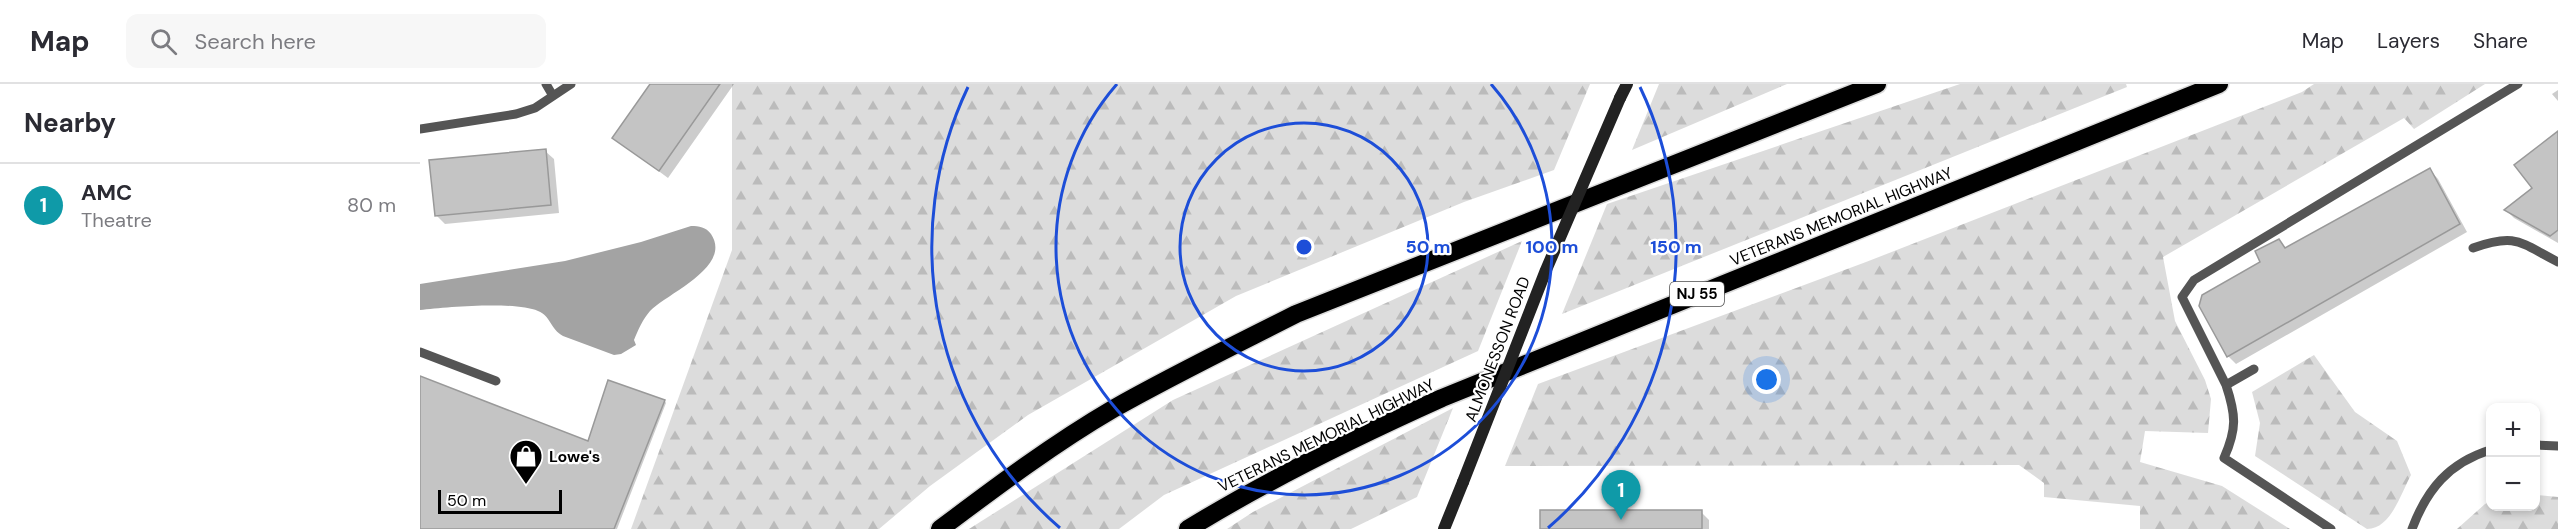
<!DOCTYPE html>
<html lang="en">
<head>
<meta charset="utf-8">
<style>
  body { margin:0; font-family:"DM Sans",sans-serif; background:#f7f7f7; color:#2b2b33 }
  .controls { position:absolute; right:18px; bottom:18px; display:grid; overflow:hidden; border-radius:12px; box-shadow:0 3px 9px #0003 }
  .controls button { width:54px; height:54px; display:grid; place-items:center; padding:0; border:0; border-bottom:2px solid #e1e1e2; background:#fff; color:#2b2b33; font:30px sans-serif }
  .scale { position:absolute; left:18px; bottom:15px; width:124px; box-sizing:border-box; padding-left:6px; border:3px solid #000; border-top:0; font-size:16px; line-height:21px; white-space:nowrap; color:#000; -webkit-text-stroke:4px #fff; paint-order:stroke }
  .you { position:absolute; left:1347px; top:296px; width:21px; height:21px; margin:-15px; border:4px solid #fff; border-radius:50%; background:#1a73e8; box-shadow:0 0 0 9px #1a73e833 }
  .badge { display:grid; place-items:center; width:39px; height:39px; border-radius:50%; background:#2563eb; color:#fff; font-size:20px; font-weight:700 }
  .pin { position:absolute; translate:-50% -50px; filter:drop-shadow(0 2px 3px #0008) }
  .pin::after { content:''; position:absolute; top:32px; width:21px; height:18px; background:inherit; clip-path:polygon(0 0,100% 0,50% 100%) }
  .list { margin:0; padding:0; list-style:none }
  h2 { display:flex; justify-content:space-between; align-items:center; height:78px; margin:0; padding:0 24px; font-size:26px }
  h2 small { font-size:20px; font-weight:400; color:#7c7c81 }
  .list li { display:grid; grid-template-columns:39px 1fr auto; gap:18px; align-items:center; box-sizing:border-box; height:84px; padding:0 24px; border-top:2px solid #e1e1e2 }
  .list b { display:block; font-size:22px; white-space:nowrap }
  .list p { margin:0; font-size:20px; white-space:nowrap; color:#7c7c81 }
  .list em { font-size:20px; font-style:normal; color:#7c7c81 }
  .icon { flex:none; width:33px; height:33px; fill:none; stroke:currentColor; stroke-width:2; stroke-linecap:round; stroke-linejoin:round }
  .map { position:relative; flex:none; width:2138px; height:445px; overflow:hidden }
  header { display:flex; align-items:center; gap:36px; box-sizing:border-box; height:84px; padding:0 30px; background:#fff; border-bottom:2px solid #e1e1e2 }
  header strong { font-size:28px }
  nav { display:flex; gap:33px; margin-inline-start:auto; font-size:21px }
  .search { width:420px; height:54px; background:#f7f7f7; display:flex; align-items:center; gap:15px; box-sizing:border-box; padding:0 21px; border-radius:12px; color:#7c7c81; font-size:22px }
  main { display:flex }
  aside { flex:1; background:#fff }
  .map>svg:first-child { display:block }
  .forest { fill:url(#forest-firs) }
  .water { fill:#a3a3a3 }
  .shadow { fill:#0003 }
  .building { fill:#c4c4c4; stroke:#999; stroke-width:1.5 }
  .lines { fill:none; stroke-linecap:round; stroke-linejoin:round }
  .motorway-casing { stroke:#dbdbdb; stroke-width:21 }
  .service { stroke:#555; stroke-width:9 }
  .secondary { stroke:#222; stroke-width:12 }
  .motorway { stroke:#000; stroke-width:18 }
  .secondary-bridge { stroke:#222; stroke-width:12 }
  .ring { fill:none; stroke:#1d4ed8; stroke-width:3 }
  .labels { text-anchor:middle; stroke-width:4.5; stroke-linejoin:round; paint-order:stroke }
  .shield { fill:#fff; stroke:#4c4c4c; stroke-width:1.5 }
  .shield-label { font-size:15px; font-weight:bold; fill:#000 }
  .street-label { font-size:16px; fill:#000; stroke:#fff }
  .poi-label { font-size:16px; font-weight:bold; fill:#000; stroke:#fff; text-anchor:start }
  .centre { fill:#1d4ed8; stroke:#fff; stroke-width:3 }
  .ring-label { font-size:18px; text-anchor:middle; font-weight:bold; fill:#1d4ed8; stroke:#fff; stroke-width:4.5; stroke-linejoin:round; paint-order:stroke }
</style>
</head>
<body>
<header>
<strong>Map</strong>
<div class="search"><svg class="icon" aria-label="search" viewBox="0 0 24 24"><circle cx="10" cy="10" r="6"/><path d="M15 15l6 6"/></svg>Search here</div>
<nav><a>Map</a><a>Layers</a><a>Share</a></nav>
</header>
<main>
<aside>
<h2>Nearby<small></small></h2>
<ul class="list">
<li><span class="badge" style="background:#0f9aa8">1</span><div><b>AMC</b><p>Theatre</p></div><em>80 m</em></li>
</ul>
</aside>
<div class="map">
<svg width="2138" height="445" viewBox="0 0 2138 445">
  <defs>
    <pattern id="forest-firs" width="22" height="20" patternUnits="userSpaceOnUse" patternTransform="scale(1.5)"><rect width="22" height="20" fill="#dcdcdc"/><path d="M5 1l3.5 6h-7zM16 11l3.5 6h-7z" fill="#bbb"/></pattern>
  </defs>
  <rect width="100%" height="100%" fill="#fff"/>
  <path class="forest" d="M312,0h858l-36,86 -90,32 -228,94 -208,119 -98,71 -51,43h-248l101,-279z
    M1239,0h128l-155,66z
    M1540,0h166l1,3 -565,227 45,-110z
    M1894,0h171l-71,45 -10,-11 -241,139 12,64 30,59 6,19 -3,34 -63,-2 -5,31 82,24 68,43h-150v-23l-96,-9v-14l-25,-18 -514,1 33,-82 328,-122 436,-170z
    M1102,157l-44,110 -314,144 -45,34h-150l204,-129z
    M1894,271l41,57 42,29 14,34c-10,18 -20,54 -44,54l-112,-73 5,-33 -8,-31z
    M1033,324l-36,89 -66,32h-124l26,-17z
    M2116,411l22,2v32h-101l28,-25 5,-2v4h46z"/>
  <path class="water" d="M271,142c8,0 15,1 20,8 22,33 -45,60 -61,77 -7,8 -12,19 -16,29l2,5 -15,9 -7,1 -51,-19c-13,-7 -12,-20 -25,-25 -24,-10 -91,-4 -118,-1v-26l145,-23 76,-19z"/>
  <path class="shadow" d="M232,0h82l-66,94 -54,-40z
    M2138,6v11l-6,-7z
    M2138,49v110l-44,-25 -8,-8 28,-22z
    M125,67l9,8 5,54 -114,11 -9,-9z
    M2010,86l8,9 29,53 -231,132 -8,-8 34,-94 16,-22 9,9z
    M0,293l168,65 21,-60 56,19 1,2 -49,126h-197z
    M1281,428l8,8v9h-168z"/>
  <path class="building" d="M230,0h70l-61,87 -47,-33z
    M2138,47v99l-8,6 -46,-26 28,-22 -18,-23z
    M126,65l5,56 -116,11 -6,-56z
    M2010,84l30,56 -233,133 -28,-51 3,-11 58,-33 -5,-11 24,-12 6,9z
    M0,292l168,65 20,-61 57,20 -51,129h-194z
    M1120,426h162v19h-162z"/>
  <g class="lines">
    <defs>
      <path id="motorway" d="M520,445c56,-42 113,-85 173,-120 60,-34 122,-64 183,-95l581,-230
        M768,445c81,-50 167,-92 254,-131l777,-314"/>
    </defs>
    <use href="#motorway" class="motorway-casing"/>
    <path class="service" d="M126,0l7,12
      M0,45l96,-15 19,-6 36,-24
      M2053,164c43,-15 46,-6 85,14
      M0,268l76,29
      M1834,285l-28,16c10,30 11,44 -2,73l107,71
      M1806,301l-44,-88 12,-17 324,-196
      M2116,361l22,1
      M1992,445c15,-40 37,-66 78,-79"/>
    <path class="secondary" d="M1200,14l7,-14
      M1024,445l19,-47"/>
    <use href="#motorway" class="motorway"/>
    <path class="secondary-bridge" d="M1043,398l83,-212 74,-172"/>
  </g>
  <g class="ring">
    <circle cx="884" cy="163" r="124"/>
    <path d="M1071 0A248 248 0 1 1 697 0"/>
    <path d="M640 444A372 372 0 0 1 548 3M1220 3A372 372 0 0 1 1128 444"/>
  </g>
  <defs>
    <symbol id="shop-pin" viewBox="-11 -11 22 30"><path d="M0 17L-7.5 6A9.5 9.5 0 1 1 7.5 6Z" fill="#000" stroke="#fff"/><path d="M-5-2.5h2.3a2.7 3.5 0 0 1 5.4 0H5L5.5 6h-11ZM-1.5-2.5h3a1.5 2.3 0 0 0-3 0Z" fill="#fff"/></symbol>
  </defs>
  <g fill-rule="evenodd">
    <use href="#shop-pin" x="87" y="353" width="38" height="52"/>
  </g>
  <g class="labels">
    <rect class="shield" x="1250" y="198" width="54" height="24" rx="4.5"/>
    <g class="shield-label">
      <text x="1277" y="215">NJ 55</text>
    </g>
    <g class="street-label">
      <text transform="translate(1421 132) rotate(-22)" y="6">VETERANS MEMORIAL HIGHWAY</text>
      <text transform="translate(1077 265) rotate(-69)" y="6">ALMONESSON ROAD</text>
      <text transform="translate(906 351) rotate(-26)" y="6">VETERANS MEMORIAL HIGHWAY</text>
    </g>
    <g class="poi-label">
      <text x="129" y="378">Lowe's</text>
    </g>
  </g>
  <circle cx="884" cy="163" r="9" class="centre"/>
  <g class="ring-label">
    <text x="1008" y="169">50 m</text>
    <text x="1132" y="169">100 m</text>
    <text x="1256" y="169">150 m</text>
  </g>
</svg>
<div class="controls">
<button>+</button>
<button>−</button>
</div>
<div class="scale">50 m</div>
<div class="you"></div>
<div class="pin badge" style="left:1201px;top:436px;background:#0f9aa8">1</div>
</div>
</main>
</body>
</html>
